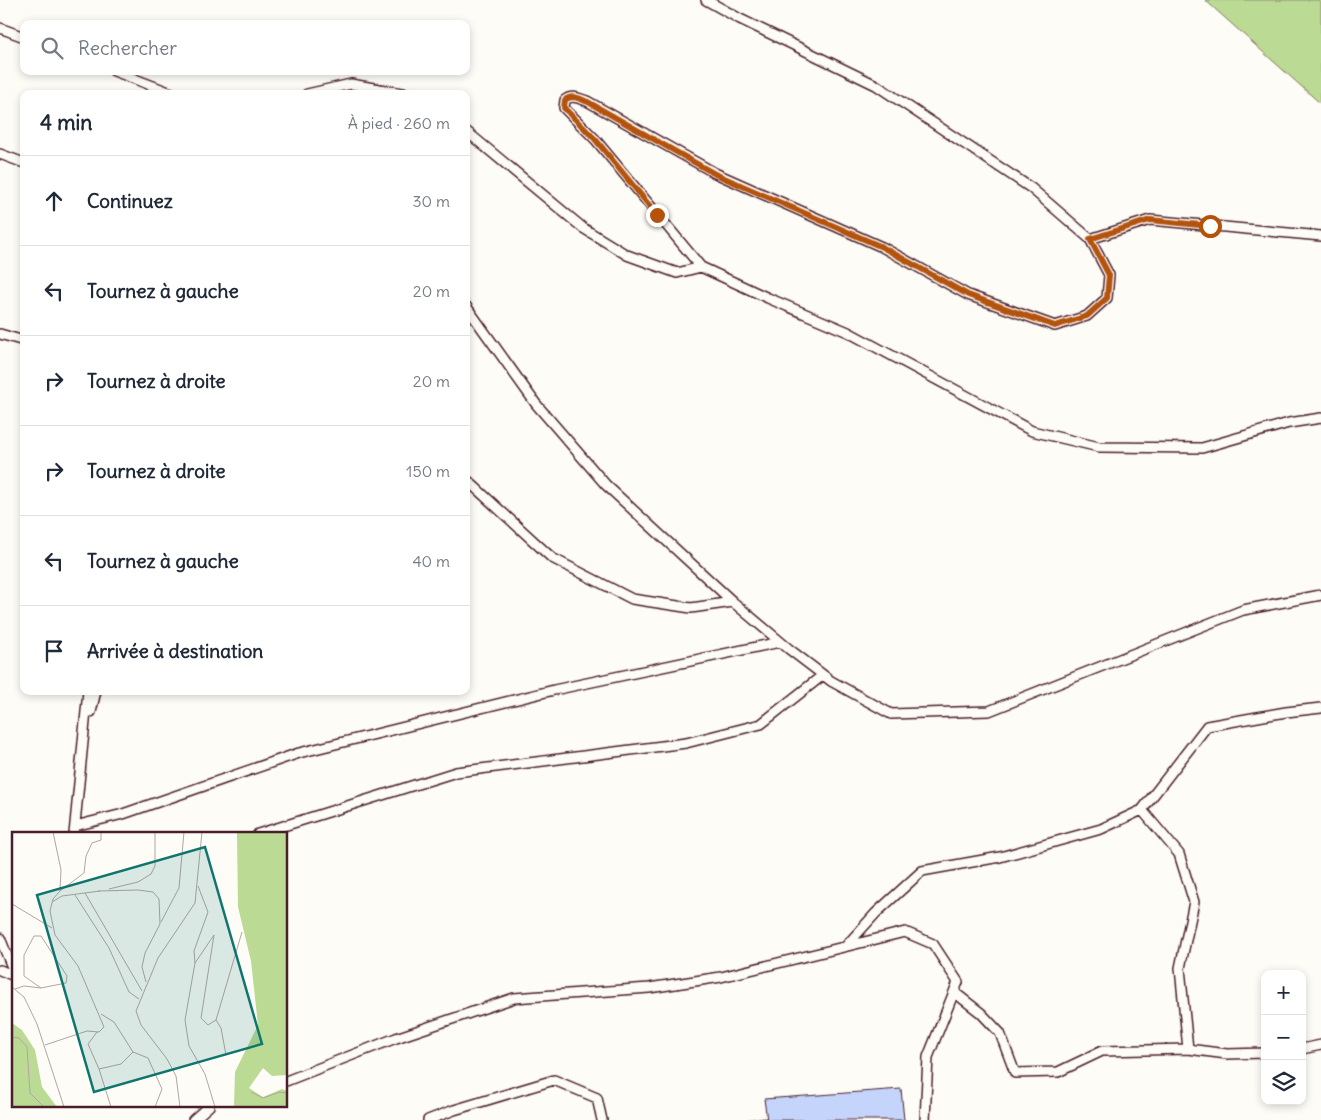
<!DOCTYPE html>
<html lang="fr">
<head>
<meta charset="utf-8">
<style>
  body { margin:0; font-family:Delius,sans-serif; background:#f2f2f3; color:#1f2937 }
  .controls { position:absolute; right:15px; bottom:15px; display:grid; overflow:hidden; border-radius:10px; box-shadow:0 2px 8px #0003 }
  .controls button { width:45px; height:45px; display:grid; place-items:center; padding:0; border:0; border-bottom:1px solid #e0e1e3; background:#fff; color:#1f2937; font:25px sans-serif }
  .stop { position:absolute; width:15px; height:15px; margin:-11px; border:4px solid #b45309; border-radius:50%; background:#fff }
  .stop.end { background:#b45309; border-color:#fff; box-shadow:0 1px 5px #0008 }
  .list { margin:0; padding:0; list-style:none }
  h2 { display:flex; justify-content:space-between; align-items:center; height:65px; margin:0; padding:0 20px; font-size:21px }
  h2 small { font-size:16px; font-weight:400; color:#747a83 }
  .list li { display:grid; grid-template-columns:32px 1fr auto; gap:15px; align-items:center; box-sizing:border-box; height:90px; padding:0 20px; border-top:1px solid #e0e1e3 }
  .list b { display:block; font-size:19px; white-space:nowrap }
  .list em { font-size:16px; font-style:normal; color:#747a83 }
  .icon { flex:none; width:28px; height:28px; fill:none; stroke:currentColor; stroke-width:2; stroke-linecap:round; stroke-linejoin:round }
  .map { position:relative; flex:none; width:1321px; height:1120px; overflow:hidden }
  .search { position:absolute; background:#fff; box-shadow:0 2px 8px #0003; left:20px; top:20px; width:450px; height:55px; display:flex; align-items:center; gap:12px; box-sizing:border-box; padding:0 18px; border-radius:10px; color:#747a83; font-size:19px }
  .panel { position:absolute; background:#fff; box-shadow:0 2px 8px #0003; left:20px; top:90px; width:450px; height:605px; border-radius:10px }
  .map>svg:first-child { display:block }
  .green { fill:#bbda93; stroke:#827c5f }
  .building { fill:#c5d4fa; stroke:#4a1f2b }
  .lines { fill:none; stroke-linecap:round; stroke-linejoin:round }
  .service-casing { stroke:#4a1f2b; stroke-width:12 }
  .service { stroke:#fdfcf7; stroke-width:9 }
  .route { stroke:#b45309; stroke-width:6 }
  .inset-road { fill:none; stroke:#b5a4a5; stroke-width:1 }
  .view { fill:#0f766e; fill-opacity:0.15; stroke:#0f766e; stroke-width:2.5 }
  .inset-edge { fill:none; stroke:#4a1f2b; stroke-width:2.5 }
</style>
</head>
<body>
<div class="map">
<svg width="1321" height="1120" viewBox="0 0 1321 1120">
  <rect width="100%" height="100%" fill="#fdfcf7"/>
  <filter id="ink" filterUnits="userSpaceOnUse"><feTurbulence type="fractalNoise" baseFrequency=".02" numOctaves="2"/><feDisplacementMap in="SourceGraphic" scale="10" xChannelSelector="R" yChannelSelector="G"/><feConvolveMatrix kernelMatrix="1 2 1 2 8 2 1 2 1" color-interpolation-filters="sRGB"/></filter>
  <g filter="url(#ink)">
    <path class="green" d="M1205,0h116v104z"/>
    <path class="building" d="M901,1089l3,31h-137l-3,-21z
      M766,1118l1,2h-26z"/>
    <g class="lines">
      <defs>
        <path id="service" d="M706,0l34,19 136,66 155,103 59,51 19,36 -2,23 -20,18 -32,10 -87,-31 -86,-48 -167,-74 -128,-72c-7,-2 -15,-7 -22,-1l-1,8 31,31 106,128 67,31 80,34 184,99 67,16 103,1 87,-25 32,-5
          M0,28l24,9
          M114,71l60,23
          M307,94l44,-10 57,10
          M466,131l117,97 44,27 50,18 24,-6
          M0,154l24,9
          M1090,239l60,-19 171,16
          M466,306l70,98 70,81 127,117 56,47 42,32 60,33 98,-3 254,-101 78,-15
          M0,334l24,7
          M466,479l86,79 80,41 59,9 42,-6
          M91,712l5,-21
          M1142,810l37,44 15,48 -14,66 8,81 39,5 38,-1
          M75,826l48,-12 176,-61 255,-63 226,-48
          M74,834l14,-143
          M258,834l198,-62 230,-29 75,-19 62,-49
          M0,938l14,34
          M846,946l30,-33 46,-42 78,-14 101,-28 41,-19 65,-84 79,-14 35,-4
          M0,970l14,6
          M954,992l27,21 19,20 15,40 43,-1 44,-21 86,-2
          M1302,1049l19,-4
          M286,1081l110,-43 118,-40 135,-10 72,-11 184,-45 28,12 25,38 -30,75 -3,63
          M193,1120l16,-14
          M428,1120l26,-10 100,-30 43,18 5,22"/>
      </defs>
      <use href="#service" class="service-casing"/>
      <use href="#service" class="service"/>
    </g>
  </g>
  <g class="lines" filter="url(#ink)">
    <path class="route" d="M657,215l-62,-76 -31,-31 1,-8c7,-6 15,-1 23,2l127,72 167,73 86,48 87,31 32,-10 20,-18 2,-23 -19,-36 60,-19 60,6"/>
  </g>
  <g transform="translate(12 832)">
    <rect width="275" height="275" fill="#fdfcf7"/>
    <path d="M225,0h50v243l-15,1 -9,-8 -14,20 14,9 19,-8 5,2v16h-53l1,-35 23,-47 -7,-64 -13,-54zM0,191l10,7 13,20 7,37 15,20h-45z" fill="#bbda93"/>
    <path class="inset-road" d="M41,0l8,38 -1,21M97,57l29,-7 13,-8 4,-8v-34M86,59l40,-1 15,2 6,7 1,25 -15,29 -3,14 4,15M73,61l57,98M63,63l34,53 20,44 10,7M40,70l10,-6 38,-5M0,72l40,24M149,90l18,-34 5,-56M183,131l-1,-12 14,-39 -10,-26M0,155l12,10 13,27 27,83M3,157l9,-3 17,2 25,-5 1,-7 -26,-40h-7l-10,19v21l17,12M89,182l13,8 19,30 15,6 14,31 -7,18M204,188l5,8 5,27M85,200l-9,12 11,25M0,205l7,1 8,9 3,46 14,14M33,213l42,-14 12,1 5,-5 -26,-61 -23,-31 -5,-24 3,-12 7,-8 24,-18 2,-17 6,-13 9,-3v-8M239,260l12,6 17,-6 7,1M99,275l-12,-38 22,-5 12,-12M168,275l-4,-31 -9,-17 -26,-34 -5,-14 22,-53 37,-55 7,-71M203,275l-10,-33 -16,-28 -4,-26 10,-57 19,-28 -13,83 7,7 8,-5 26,-88"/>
    <path class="view" d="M193,15l57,197 -168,48 -57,-197z"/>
    <rect width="275" height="275" class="inset-edge"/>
  </g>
</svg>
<div class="controls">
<button>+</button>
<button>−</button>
<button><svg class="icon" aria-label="layers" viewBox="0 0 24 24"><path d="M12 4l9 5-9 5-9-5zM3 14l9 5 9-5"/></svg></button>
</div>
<div class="stop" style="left:1210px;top:226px"></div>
<div class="stop end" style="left:657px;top:215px"></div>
<div class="search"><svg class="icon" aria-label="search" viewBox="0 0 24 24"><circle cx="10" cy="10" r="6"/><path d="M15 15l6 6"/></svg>Rechercher</div>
<section class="panel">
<h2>4 min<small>À pied · 260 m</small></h2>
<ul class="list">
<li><svg class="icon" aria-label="ahead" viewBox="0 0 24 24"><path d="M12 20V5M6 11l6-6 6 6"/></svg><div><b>Continuez</b></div><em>30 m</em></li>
<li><svg class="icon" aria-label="left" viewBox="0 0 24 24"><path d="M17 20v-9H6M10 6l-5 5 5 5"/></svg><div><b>Tournez à gauche</b></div><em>20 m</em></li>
<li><svg class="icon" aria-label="right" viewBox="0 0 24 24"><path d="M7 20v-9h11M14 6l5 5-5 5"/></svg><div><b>Tournez à droite</b></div><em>20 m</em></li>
<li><svg class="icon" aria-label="right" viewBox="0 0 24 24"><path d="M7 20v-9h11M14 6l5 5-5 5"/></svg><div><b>Tournez à droite</b></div><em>150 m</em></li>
<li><svg class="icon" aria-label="left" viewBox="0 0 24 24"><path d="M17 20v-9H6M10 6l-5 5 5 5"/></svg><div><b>Tournez à gauche</b></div><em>40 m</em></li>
<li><svg class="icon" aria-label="arrive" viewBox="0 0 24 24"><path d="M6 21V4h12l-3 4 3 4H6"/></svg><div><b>Arrivée à destination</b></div></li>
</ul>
</section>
</div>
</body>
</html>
